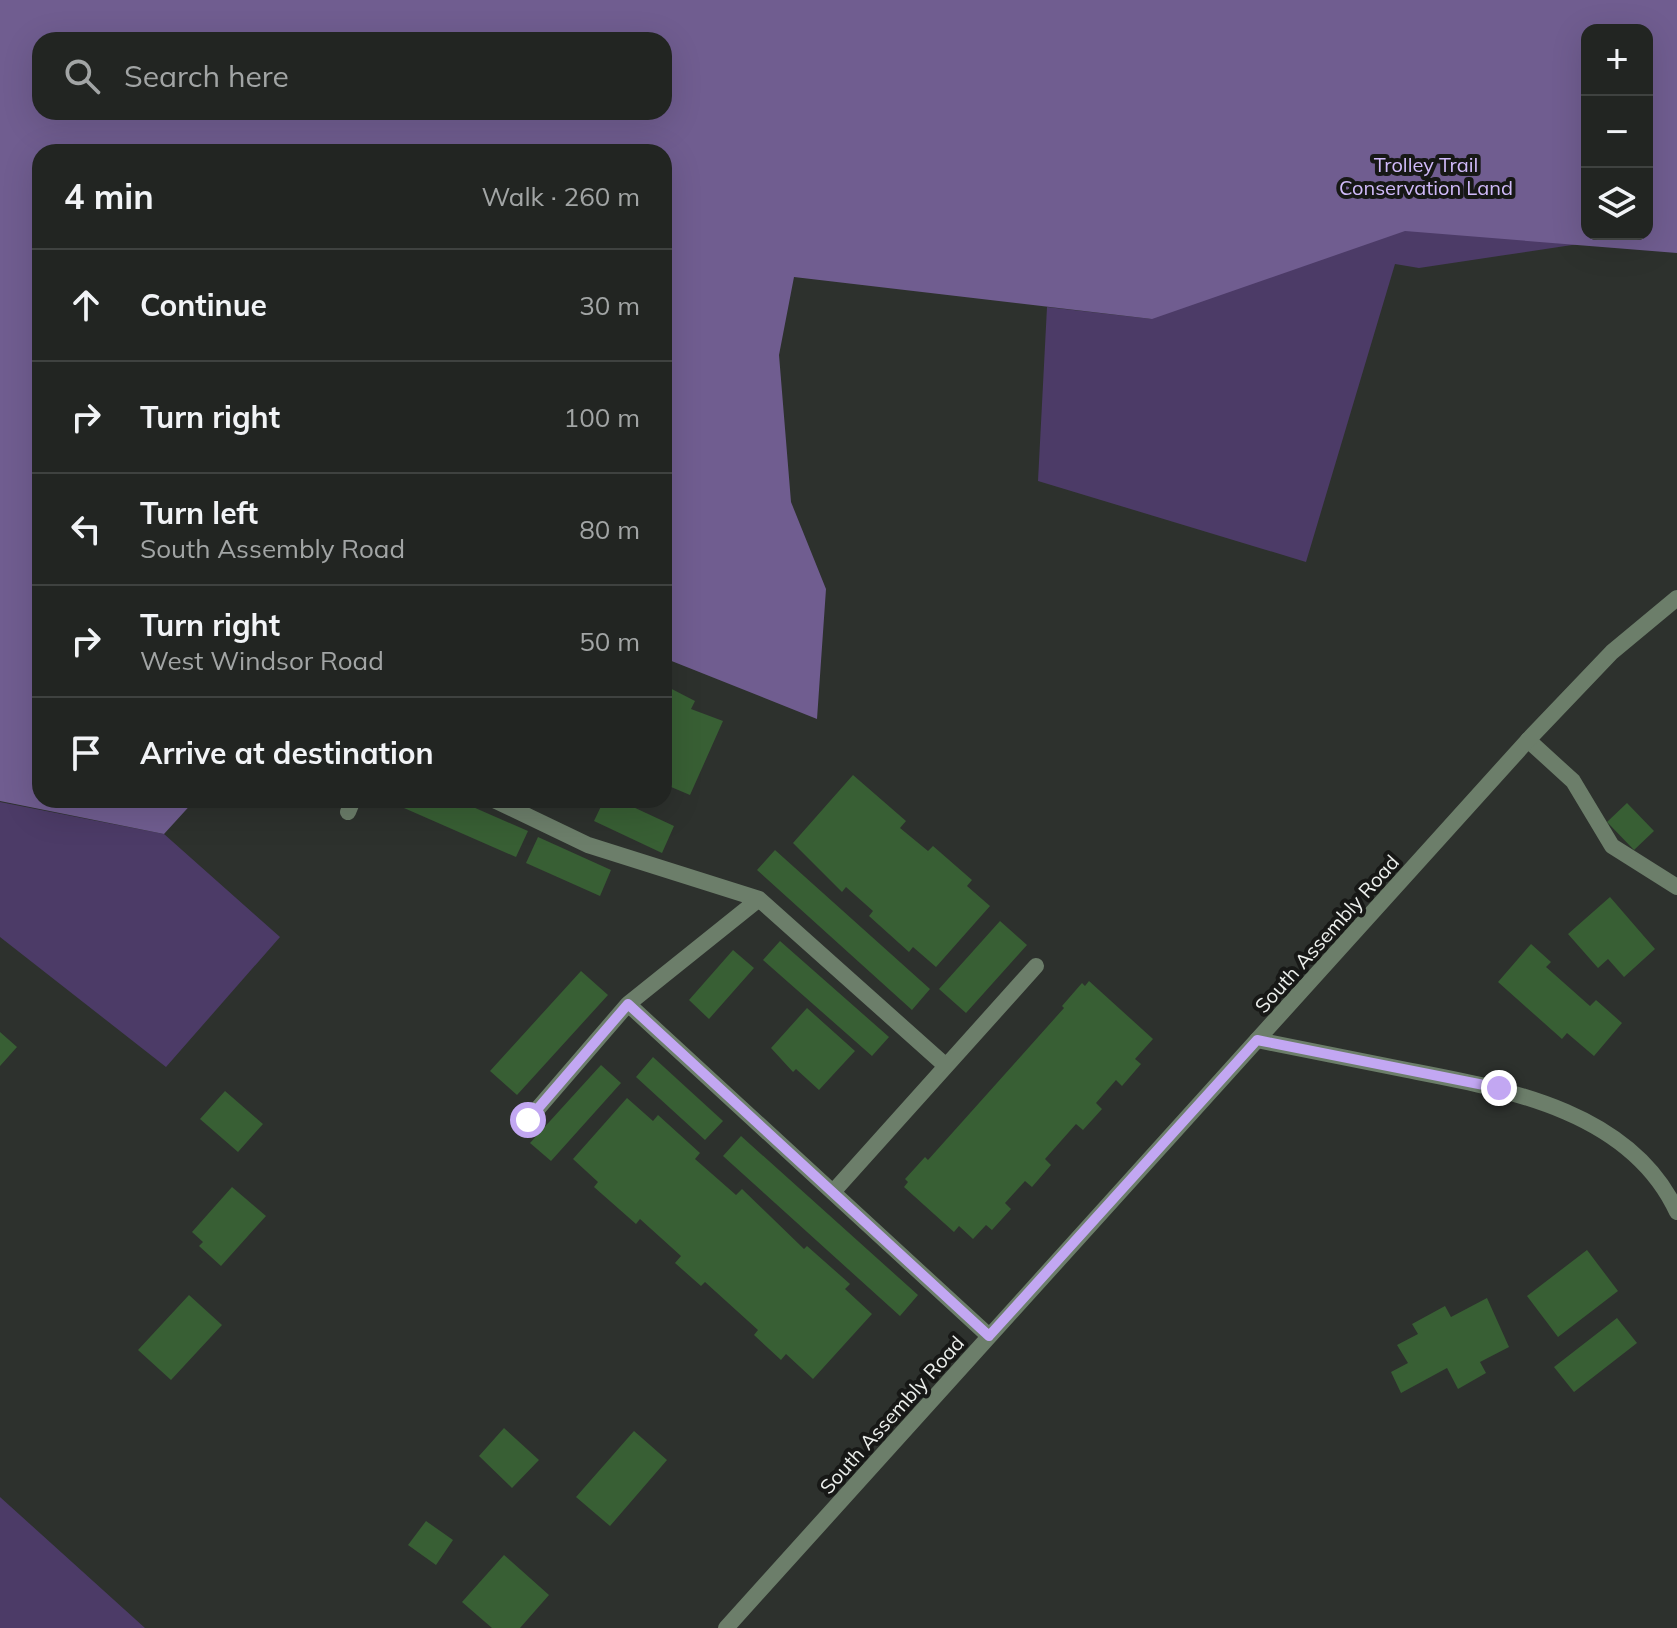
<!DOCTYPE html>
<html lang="en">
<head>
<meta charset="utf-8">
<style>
  body { margin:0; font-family:Mulish,sans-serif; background:#2e312f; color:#f1f3f6 }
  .controls { position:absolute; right:24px; top:24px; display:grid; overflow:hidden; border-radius:16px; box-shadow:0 8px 32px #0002 }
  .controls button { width:72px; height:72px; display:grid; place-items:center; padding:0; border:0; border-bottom:2px solid #3f4240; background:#222522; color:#f1f3f6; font:40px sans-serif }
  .stop { position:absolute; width:24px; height:24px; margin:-18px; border:6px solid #c2a7f2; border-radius:50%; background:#fff }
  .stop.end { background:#c2a7f2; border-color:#fff; box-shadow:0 2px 8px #0008 }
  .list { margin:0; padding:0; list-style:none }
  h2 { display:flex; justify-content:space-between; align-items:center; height:104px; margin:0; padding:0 32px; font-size:34px }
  h2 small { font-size:26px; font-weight:400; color:#a2a5a5 }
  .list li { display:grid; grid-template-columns:52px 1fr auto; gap:24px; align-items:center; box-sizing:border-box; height:112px; padding:0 32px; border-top:2px solid #3f4240 }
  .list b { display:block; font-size:30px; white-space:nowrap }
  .list p { margin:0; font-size:26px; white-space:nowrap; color:#a2a5a5 }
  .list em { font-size:26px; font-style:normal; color:#a2a5a5 }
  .icon { flex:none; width:44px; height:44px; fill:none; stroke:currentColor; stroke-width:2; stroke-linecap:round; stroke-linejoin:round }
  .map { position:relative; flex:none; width:1677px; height:1628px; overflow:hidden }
  .search { position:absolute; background:#222522; box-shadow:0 8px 32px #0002; left:32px; top:32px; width:640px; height:88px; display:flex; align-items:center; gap:20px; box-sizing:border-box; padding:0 28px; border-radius:24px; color:#a2a5a5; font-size:30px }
  .panel { position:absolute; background:#222522; box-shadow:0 8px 32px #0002; left:32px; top:144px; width:640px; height:664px; border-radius:24px }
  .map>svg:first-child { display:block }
  .green { fill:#4c3b67 }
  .forest { fill:#705d90; fill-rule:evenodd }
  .building { fill:#385f34 }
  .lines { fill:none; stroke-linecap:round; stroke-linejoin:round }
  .service { stroke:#6c7e6a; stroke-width:16 }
  .minor { stroke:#6c7e6a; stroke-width:16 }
  .tertiary { stroke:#6c7e6a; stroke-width:16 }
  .route { stroke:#c2a7f2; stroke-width:10 }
  .labels { text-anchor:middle; stroke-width:8; stroke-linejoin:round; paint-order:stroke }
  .park-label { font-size:20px; fill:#d0baf9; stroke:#171816 }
  .street-label { font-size:20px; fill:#edf0ed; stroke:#171816 }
</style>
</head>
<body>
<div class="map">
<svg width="1677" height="1628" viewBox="0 0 1677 1628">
  <rect width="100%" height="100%" fill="#2d312d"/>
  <path class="green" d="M664,40l923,194h58l-226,34 -24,-4 -89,298 -268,-81 9,-174 105,12 -488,-207z
    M0,802l164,32 116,103 -114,130 -166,-130z
    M0,1497l145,131h-145z"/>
  <path class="forest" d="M0,0h1677v253l-272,-22 -253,88 -358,-42 -15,78 12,147 35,87 -9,130 -153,-61v-506h-624v648h155l-31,34 -164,-33zM1587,30h60v204h-60zM40,40h624v72h-624z"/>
  <path class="building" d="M664,685l31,16 -4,8 32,12 -33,74 -26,-11z
    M853,775l53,46 -6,7 28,23 5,-5 39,34 -5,6 23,20 -54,61 -23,-20 -4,5 -40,-36 4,-5 -27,-24 -4,5 -49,-49z
    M408,800h49l71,31 -12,26 -112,-49z
    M604,800h14l56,26 -12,27 -68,-32z
    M1627,803l27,28 -20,19 -27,-28z
    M538,837l73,33 -11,26 -74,-33z
    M775,850l155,139 -18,21 -155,-140z
    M1610,897l45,52 -31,28 -16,-18 -10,9 -30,-34z
    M1000,921l27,24 -61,68 -27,-24z
    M780,941l109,96 -17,19 -109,-96z
    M1531,944l20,18 -5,5 44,39 6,-6 26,23 -28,33 -27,-23 -5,6 -64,-57z
    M733,950l21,18 -45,51 -20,-19z
    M581,971l27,24 -91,100 -27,-24z
    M1089,981l64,58 -18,20 6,5 -19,22 -6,-6 -20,23 6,6 -19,21 -7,-6 -31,35 6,6 -19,22 -7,-6 -20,22 6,6 -19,21 -6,-5 -13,14 -14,-13 -5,6 -50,-45 4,-5 -3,-3 20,-22 3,3 136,-152 -2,-2 20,-23 3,3z
    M807,1008l48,43 -36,39 -23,-21 -3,3 -22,-24z
    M0,1032l17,15 -17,19z
    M653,1057l70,64 -18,19 -69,-63z
    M601,1065l20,18 -70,78 -21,-18z
    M225,1091l38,33 -25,28 -38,-33z
    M627,1098l26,23 5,-6 42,38 -5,6 41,36 6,-6 62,60 3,-3 43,38 -5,5 27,25 -59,65 -27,-25 -5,6 -27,-25 4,-5 -53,-48 -4,4 -26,-23 6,-7 -41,-37 -4,5 -42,-37 4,-5 -25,-23z
    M741,1136l177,159 -18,21 -177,-160z
    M232,1187l34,29 -45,50 -22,-20 4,-4 -11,-10z
    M1587,1250l31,41 -60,46 -31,-41z
    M189,1295l33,30 -51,55 -33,-30z
    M1487,1298l22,49 -29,15 6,11 -28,16 -11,-21 -46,25 -10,-21 17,-9 -11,-18 21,-11 -6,-10 33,-18 6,11z
    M1617,1318l20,25 -63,49 -20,-25z
    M504,1428l35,32 -27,28 -33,-32z
    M634,1431l33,29 -57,66 -34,-29z
    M426,1521l27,19 -17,25 -28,-20z
    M504,1555l45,40 -29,33h-28l-30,-26z"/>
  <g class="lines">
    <path class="service" d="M1528,740l45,41 39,65 65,41
      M494,800l94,45 171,54 187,167
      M348,812l5,-12
      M628,1004l131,-105
      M528,1120l100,-116 361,332
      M833,1192l203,-226"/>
    <path class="minor" d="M1257,1040c50,10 100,20 150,30 98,19 223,40 270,142"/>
    <path class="tertiary" d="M726,1628l802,-888 84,-88 65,-54"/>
  </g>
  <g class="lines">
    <path class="route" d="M528,1120l100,-116 361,332 268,-296 242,48"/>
  </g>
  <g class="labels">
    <g class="park-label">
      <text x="1426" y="172">Trolley Trail<tspan x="1426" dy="23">Conservation Land</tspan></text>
    </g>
    <g class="street-label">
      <text transform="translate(1327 934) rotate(-48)" y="7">South Assembly Road</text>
      <text transform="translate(892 1415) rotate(-48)" y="7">South Assembly Road</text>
    </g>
  </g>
</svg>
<div class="controls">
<button>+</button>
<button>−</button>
<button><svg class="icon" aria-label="layers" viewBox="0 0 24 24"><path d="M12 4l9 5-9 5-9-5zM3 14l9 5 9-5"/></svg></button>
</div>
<div class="stop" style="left:528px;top:1120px"></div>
<div class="stop end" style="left:1499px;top:1088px"></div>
<div class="search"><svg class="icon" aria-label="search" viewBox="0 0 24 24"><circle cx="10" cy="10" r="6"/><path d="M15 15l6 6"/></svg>Search here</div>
<section class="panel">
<h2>4 min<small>Walk · 260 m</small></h2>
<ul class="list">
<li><svg class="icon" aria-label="ahead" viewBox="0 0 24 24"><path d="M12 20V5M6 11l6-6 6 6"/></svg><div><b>Continue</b></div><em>30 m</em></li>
<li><svg class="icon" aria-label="right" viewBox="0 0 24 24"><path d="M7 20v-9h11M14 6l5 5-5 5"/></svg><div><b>Turn right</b></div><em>100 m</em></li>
<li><svg class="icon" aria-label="left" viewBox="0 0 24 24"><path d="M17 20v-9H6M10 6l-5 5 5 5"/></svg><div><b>Turn left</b><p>South Assembly Road</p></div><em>80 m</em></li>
<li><svg class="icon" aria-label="right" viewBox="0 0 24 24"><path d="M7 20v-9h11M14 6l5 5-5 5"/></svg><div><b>Turn right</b><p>West Windsor Road</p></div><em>50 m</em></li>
<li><svg class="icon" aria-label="arrive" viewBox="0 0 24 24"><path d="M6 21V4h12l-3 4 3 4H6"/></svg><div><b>Arrive at destination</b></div></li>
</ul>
</section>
</div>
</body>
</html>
